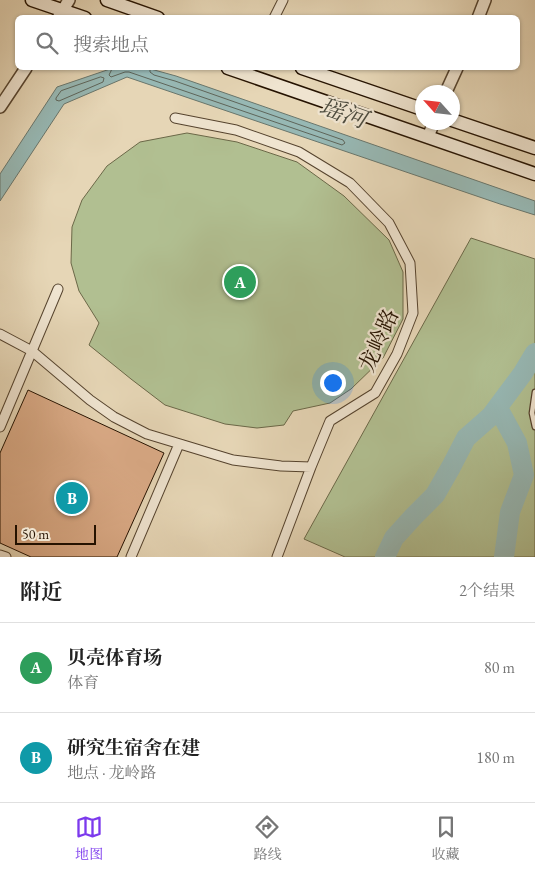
<!DOCTYPE html>
<html lang="zh">
<head>
<meta charset="utf-8">
<style>
  body { margin:0; font-family:"EB Garamond","Noto Serif SC",serif; background:#f2f2f2; color:#222 }
  .compass { position:absolute; left:415px; top:85px; width:45px; height:45px; border-radius:50%; background:#fff; box-shadow:0 1px 4px #0004; rotate:297deg }
  .scale { position:absolute; left:15px; bottom:12px; width:81px; box-sizing:border-box; padding-left:5px; border:2px solid #251200; border-top:0; font-size:14px; line-height:18px; white-space:nowrap; color:#251200; -webkit-text-stroke:4px #efe4d0; paint-order:stroke }
  .you { position:absolute; left:332px; top:382px; width:18px; height:18px; margin:-12px; border:4px solid #fff; border-radius:50%; background:#1a73e8; box-shadow:0 0 0 8px #1a73e833 }
  .badge { display:grid; place-items:center; width:32px; height:32px; border-radius:50%; background:#7c3aed; color:#fff; font-size:16px; font-weight:700 }
  .pin { position:absolute; translate:-50% -50%; border:2px solid #fff; box-shadow:0 1px 5px #0006 }
  .list { margin:0; padding:0; list-style:none }
  h2 { display:flex; justify-content:space-between; align-items:center; height:65px; margin:0; padding:0 20px; font-size:21px }
  h2 small { font-size:16px; font-weight:400; color:#767676 }
  .list li { display:grid; grid-template-columns:32px 1fr auto; gap:15px; align-items:center; box-sizing:border-box; height:90px; padding:0 20px; border-top:1px solid #e0e0e0 }
  .list b { display:block; font-size:19px; white-space:nowrap }
  .list p { margin:0; font-size:16px; white-space:nowrap; color:#767676 }
  .list em { font-size:16px; font-style:normal; color:#767676 }
  .icon { flex:none; width:28px; height:28px; fill:none; stroke:currentColor; stroke-width:2; stroke-linecap:round; stroke-linejoin:round }
  .map { position:relative; flex:none; width:535px; height:557px; overflow:hidden }
  .search { position:absolute; background:#fff; box-shadow:0 1px 4px #0004; left:15px; right:15px; top:15px; height:55px; display:flex; align-items:center; gap:12px; box-sizing:border-box; padding:0 18px; border-radius:8px; color:#767676; font-size:19px }
  .sheet { height:245px; background:#fff }
  nav { display:flex; justify-content:space-around; align-items:center; box-sizing:border-box; height:70px; border-top:1px solid #e0e0e0; background:#fff; font-size:14px; color:#767676 }
  nav a { display:grid; justify-items:center; gap:2px }
  nav .on { color:#7c3aed }
  .map>svg:first-child { display:block }
  .green { fill:#b1bf91; stroke:#6b6848 }
  .water { fill:#97b8b4; stroke:#69766c }
  .lines { fill:none; stroke-linecap:round; stroke-linejoin:round }
  .shore { stroke:#5e655a; stroke-width:1 }
  .river { stroke:#97b8b4; stroke-width:20 }
  .building { fill:#dbab87; stroke:#251200 }
  .service-casing { stroke:#55432e; stroke-width:7 }
  .minor-casing { stroke:#55432e; stroke-width:11 }
  .tertiary-casing { stroke:#55432e; stroke-width:14 }
  .secondary-casing { stroke:#251200; stroke-width:15 }
  .service { stroke:#efe4d0; stroke-width:4.5 }
  .minor { stroke:#efe4d0; stroke-width:9 }
  .tertiary { stroke:#efe4d0; stroke-width:11 }
  .secondary { stroke:#efe4d0; stroke-width:12 }
  .labels { text-anchor:middle; stroke-width:4.5; stroke-linejoin:round; paint-order:stroke }
  .street-label { font-size:22px; fill:#251200; stroke:#efe4d0 }
  .water-label { font-size:24px; font-style:italic; fill:#4d4c3f; stroke:#efe4d0 }
</style>
</head>
<body>
<div class="map">
<svg width="535" height="557" viewBox="0 0 535 557">
  <rect width="100%" height="100%" fill="#e6d6b6"/>
  <filter id="stains"><feTurbulence type="fractalNoise" baseFrequency=".004" numOctaves="4"/><feColorMatrix values="0 0 0 0 .2 0 0 0 0 .09 0 0 0 0 .02 0 0 0 .5 -.17"/></filter>
  <radialGradient id="worn" r=".72"><stop offset=".6" stop-color="#630" stop-opacity="0"/><stop offset="1" stop-color="#630" stop-opacity=".3"/></radialGradient>
  <path class="green" d="M187,133l50,9 60,20 47,34 45,44 14,32v47l-20,39 -32,31 -21,14 -37,8 -9,14 -27,3 -32,-4 -60,-19 -34,-26 -42,-34 10,-22 -20,-32 -8,-28 1,-36 10,-27 25,-34 33,-24z
    M471,238l64,21v298h-190l-41,-18z"/>
  <path class="water" d="M113,68h34l29,8 359,125v14l-35,-11 -373,-127 -63,27 -64,97v-27l57,-87z"/>
  <g class="lines">
    <path class="shore" d="M112,68l-1,3 -2,4 2,2 14,-5h4l213,73 3,-2 -2,-3 -168,-59 -21,-6 -4,-3v-4
      M101,77l3,1 -1,4 -44,19 -3,-1v-2l5,-7z"/>
    <path class="river" d="M498,408l19,35 7,32 -14,37 -6,45
      M385,557l9,-19 20,-22 21,-21 16,-28 15,-29 25,-22 32,-43 12,-20"/>
  </g>
  <path class="building" d="M28,390l136,63 -47,104h-86l-31,-14v-90z"/>
  <g class="lines">
    <defs>
      <path id="service" d="M535,392l-3,21 3,14"/>
      <path id="minor" d="M274,18l9,-18
        M0,334l32,17 58,49 24,17 33,17 86,26 48,6 30,1 19,-46 45,-28 22,-39 16,-41 -3,-50 -21,-40 -39,-40 -51,-31 -63,-22 -61,-12
        M0,427l58,-138
        M0,555l6,2
        M131,557l48,-113
        M277,557l34,-90"/>
      <path id="tertiary" d="M58,18l11,-18
        M478,18l7,-18
        M446,92l11,-24
        M0,107l26,-39
        M428,137l6,-15"/>
      <path id="secondary" d="M32,0l53,18
        M107,0l51,18
        M228,68l307,106
        M302,68l120,41
        M452,120l83,28"/>
    </defs>
    <use href="#service" class="service-casing"/>
    <use href="#minor" class="minor-casing"/>
    <use href="#tertiary" class="tertiary-casing"/>
    <use href="#secondary" class="secondary-casing"/>
    <use href="#service" class="service"/>
    <use href="#minor" class="minor"/>
    <use href="#tertiary" class="tertiary"/>
    <use href="#secondary" class="secondary"/>
  </g>
  <g class="labels">
    <g class="street-label">
      <text transform="translate(378 340) rotate(-66)" y="8">龙岭路</text>
    </g>
    <g class="water-label">
      <text transform="translate(343 113) rotate(19)" y="8">瑶河</text>
    </g>
  </g>
  <rect width="100%" height="100%" filter="url(#stains)"/>
  <rect width="100%" height="100%" fill="url(#worn)"/>
</svg>
<svg class="compass" viewBox="-18 -18 36 36"><path d="M0-13l5 13h-10z" fill="#e53935"/><path d="M0 13l5-13h-10z" fill="#767676"/></svg>
<div class="scale">50 m</div>
<div class="you"></div>
<div class="pin badge" style="left:240px;top:282px;background:#2e9e5b">A</div>
<div class="pin badge" style="left:72px;top:498px;background:#0f9aa8">B</div>
<div class="search"><svg class="icon" aria-label="search" viewBox="0 0 24 24"><circle cx="10" cy="10" r="6"/><path d="M15 15l6 6"/></svg>搜索地点</div>
</div>
<section class="sheet">
<h2>附近<small>2个结果</small></h2>
<ul class="list">
<li><span class="badge" style="background:#2e9e5b">A</span><div><b>贝壳体育场</b><p>体育</p></div><em>80 m</em></li>
<li><span class="badge" style="background:#0f9aa8">B</span><div><b>研究生宿舍在建</b><p>地点 · 龙岭路</p></div><em>180 m</em></li>
</ul>
</section>
<nav>
<a class="on"><svg class="icon" aria-label="map" viewBox="0 0 24 24"><path d="M3 6l6-2 6 2 6-2v14l-6 2-6-2-6 2zM9 4v14M15 6v14"/></svg>地图</a>
<a><svg class="icon" aria-label="directions" viewBox="0 0 24 24"><path d="M12 3l9 9-9 9-9-9zM9 14v-3h6M13 9l2 2-2 2"/></svg>路线</a>
<a><svg class="icon" aria-label="saved" viewBox="0 0 24 24"><path d="M7 4h10v16l-5-4-5 4z"/></svg>收藏</a>
</nav>
</body>
</html>
